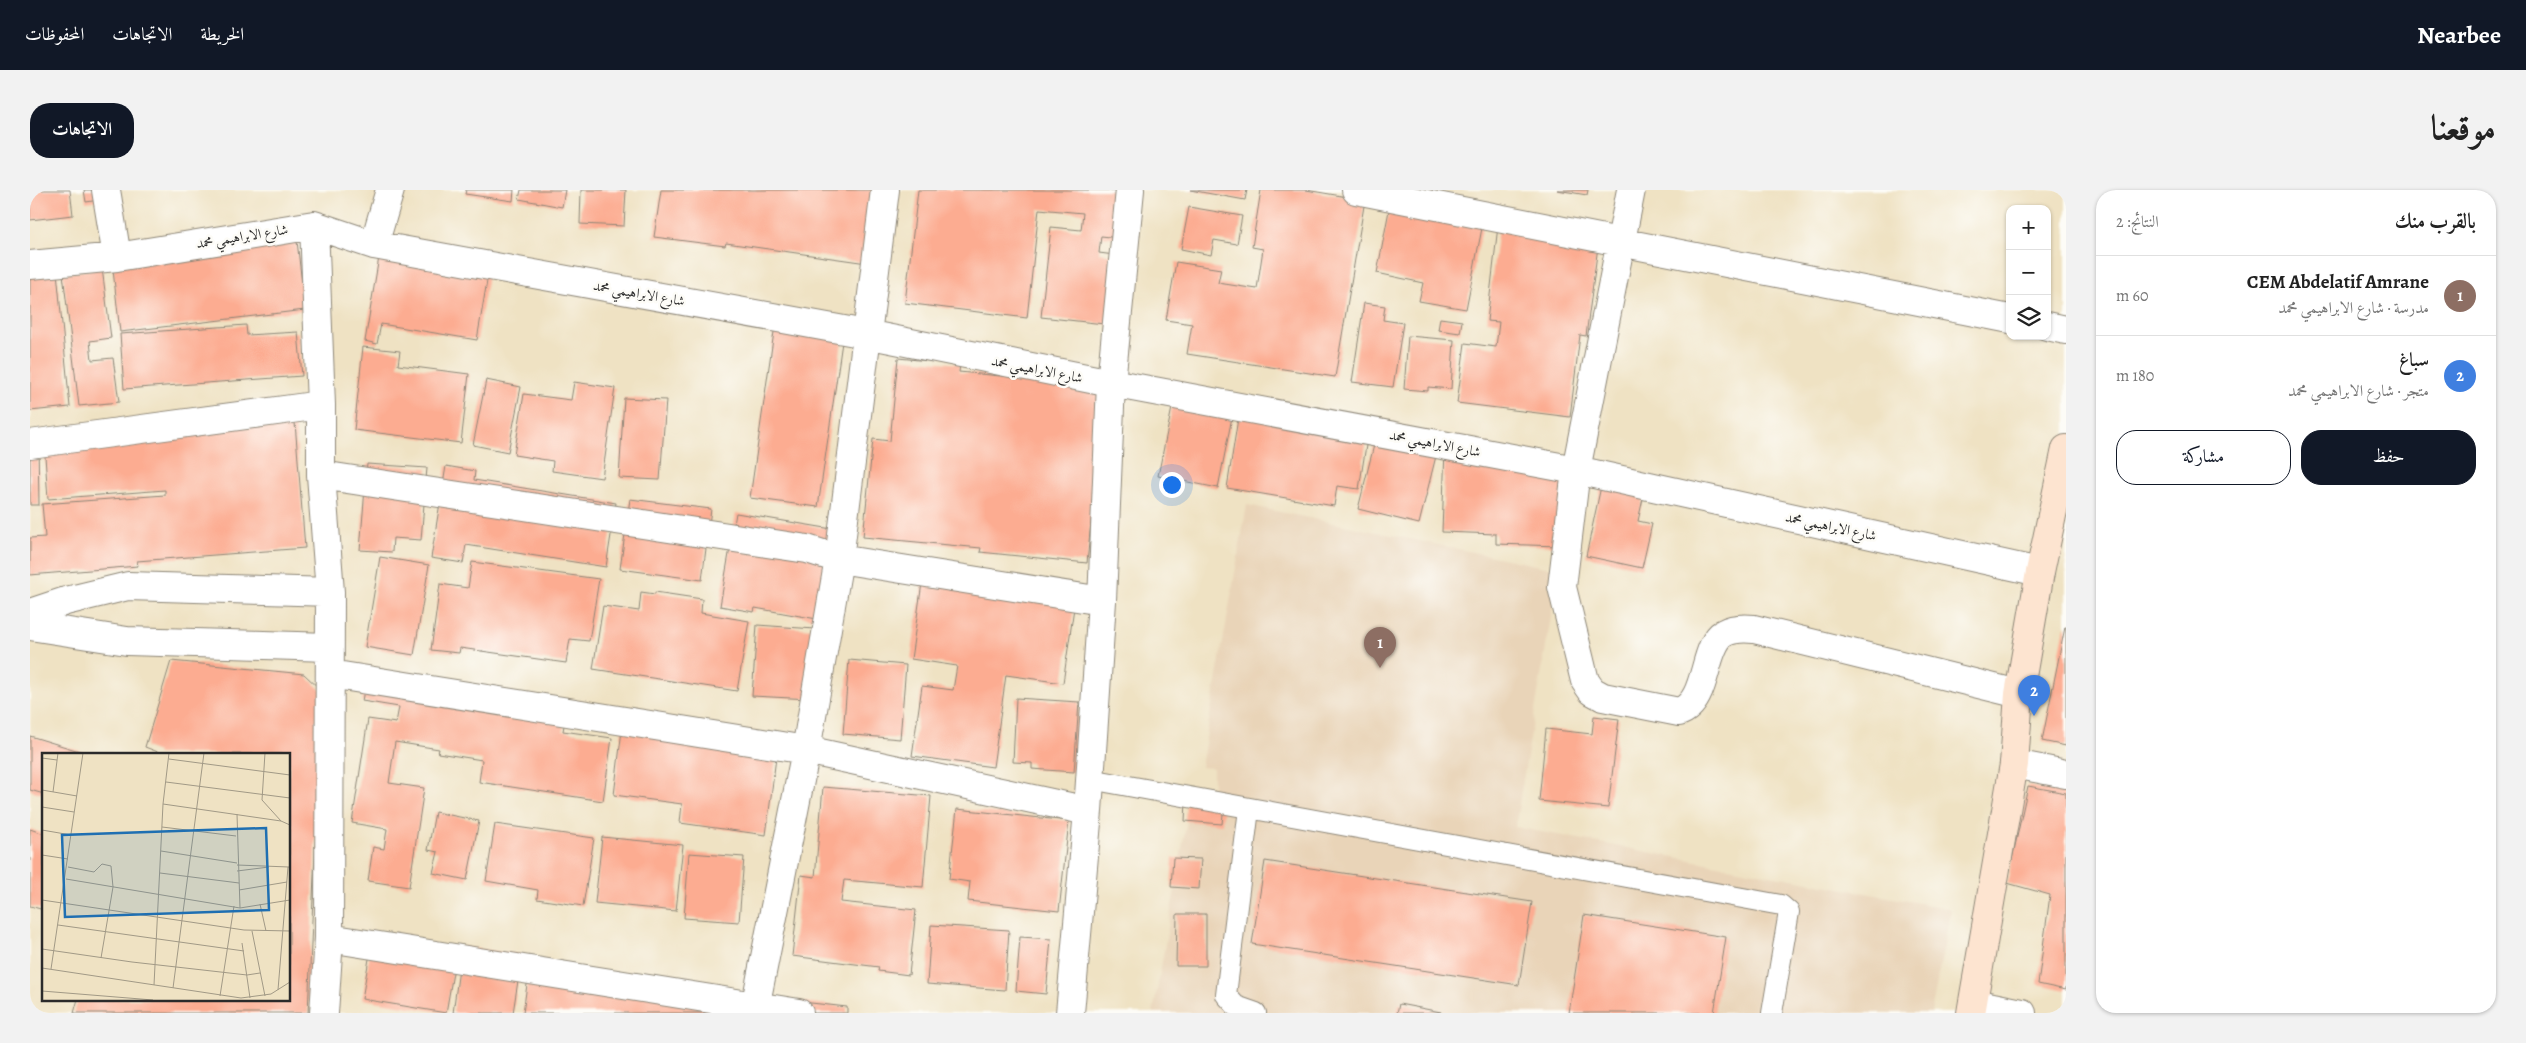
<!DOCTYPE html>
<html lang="ar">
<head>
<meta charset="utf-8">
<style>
  body { margin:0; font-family:Alegreya,Amiri,serif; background:#f2f2f2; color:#222; direction:rtl }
  .controls { position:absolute; right:15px; top:15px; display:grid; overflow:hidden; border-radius:10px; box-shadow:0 1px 4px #0004 }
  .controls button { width:45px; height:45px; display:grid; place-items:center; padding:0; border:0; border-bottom:1px solid #e0e0e0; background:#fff; color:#222; font:25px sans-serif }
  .you { position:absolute; left:1141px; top:294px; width:18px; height:18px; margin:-12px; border:4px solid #fff; border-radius:50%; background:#1a73e8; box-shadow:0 0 0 8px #1a73e833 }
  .badge { display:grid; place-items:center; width:32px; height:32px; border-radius:50%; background:#111827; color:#fff; font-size:16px; font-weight:700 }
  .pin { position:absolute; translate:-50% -41px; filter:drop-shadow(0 1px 2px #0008) }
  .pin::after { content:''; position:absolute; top:26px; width:18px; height:15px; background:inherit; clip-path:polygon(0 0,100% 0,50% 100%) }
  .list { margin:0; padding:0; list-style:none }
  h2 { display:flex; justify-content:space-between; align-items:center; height:65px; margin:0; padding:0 20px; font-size:21px }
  h2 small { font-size:16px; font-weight:400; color:#767676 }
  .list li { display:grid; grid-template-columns:32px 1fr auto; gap:15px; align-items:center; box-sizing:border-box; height:80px; padding:0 20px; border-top:1px solid #e0e0e0 }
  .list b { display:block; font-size:19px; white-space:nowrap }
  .list p { margin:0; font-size:16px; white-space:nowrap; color:#767676 }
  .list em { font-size:16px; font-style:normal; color:#767676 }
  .actions { display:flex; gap:10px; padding:15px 20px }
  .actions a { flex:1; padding:11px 0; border:1px solid #111827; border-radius:20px; text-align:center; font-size:18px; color:#111827 }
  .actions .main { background:#111827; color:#fff }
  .icon { flex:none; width:28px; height:28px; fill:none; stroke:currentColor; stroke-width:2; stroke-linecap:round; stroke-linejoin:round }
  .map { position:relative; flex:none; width:2036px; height:823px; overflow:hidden; direction:ltr; border-radius:20px }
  header { display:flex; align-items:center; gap:30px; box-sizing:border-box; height:70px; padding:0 25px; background:#111827; color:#fff }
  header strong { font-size:24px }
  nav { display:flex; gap:28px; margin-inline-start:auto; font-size:18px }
  .intro { display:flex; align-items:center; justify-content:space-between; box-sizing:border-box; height:120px; padding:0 30px }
  h1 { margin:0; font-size:35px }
  .button { padding:12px 22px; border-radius:20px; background:#111827; color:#fff; font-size:18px; font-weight:700 }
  main { display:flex; gap:30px; padding:0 30px }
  aside { flex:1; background:#fff; border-radius:20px; box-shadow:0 1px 4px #0004 }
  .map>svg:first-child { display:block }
  .built { fill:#e9d4b8 }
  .building { fill:#fcac91 }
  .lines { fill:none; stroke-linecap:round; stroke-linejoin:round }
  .lane-casing { stroke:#8d8677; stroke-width:22 }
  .street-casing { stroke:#8d8677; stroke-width:30 }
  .secondary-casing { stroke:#8d8677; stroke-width:30 }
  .lane { stroke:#fff; stroke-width:20 }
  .street { stroke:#fff; stroke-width:28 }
  .secondary { stroke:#fde4d0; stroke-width:28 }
  .labels { text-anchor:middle; stroke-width:5; stroke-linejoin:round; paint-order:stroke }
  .street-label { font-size:14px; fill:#2b2b2b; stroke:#fdfcf7 }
  .inset-road { fill:none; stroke:#a19986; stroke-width:1 }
  .view { fill:#1f6fb2; fill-opacity:0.15; stroke:#1f6fb2; stroke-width:2.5 }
  .inset-edge { fill:none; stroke:#2b2b2b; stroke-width:2.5 }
</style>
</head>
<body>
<header>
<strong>Nearbee</strong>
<nav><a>الخريطة</a><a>الاتجاهات</a><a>المحفوظات</a></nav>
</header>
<div class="intro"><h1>موقعنا</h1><a class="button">الاتجاهات</a></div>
<main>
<aside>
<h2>بالقرب منك<small>النتائج: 2</small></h2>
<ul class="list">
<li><span class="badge" style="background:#8d6e63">1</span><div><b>CEM Abdelatif Amrane</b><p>مدرسة · شارع الابراهيمي محمد</p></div><em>60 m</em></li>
<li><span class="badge" style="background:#3f7fe0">2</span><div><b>سباغ</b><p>متجر · شارع الابراهيمي محمد</p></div><em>180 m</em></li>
</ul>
<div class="actions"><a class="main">حفظ</a><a>مشاركة</a></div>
</aside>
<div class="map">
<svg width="2036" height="823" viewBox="0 0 2036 823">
  <rect width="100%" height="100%" fill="#fdfcf7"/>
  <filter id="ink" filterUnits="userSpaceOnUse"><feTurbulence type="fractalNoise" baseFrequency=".02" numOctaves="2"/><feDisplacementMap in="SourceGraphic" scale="10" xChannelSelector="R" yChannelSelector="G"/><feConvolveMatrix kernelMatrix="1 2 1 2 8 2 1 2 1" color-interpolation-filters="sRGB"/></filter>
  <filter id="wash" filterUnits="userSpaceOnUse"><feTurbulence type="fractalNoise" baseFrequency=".0096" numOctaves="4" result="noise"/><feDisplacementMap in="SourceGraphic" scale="20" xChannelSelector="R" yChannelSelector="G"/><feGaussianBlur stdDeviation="1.12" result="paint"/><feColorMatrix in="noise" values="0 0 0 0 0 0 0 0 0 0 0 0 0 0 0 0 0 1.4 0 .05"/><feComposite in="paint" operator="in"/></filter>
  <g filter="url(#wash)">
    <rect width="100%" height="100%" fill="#efe2c3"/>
    <path class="built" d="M1217,315l312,65 -44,257 436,82 -20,104h-778l36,-204 24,4v-45l-12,-1z"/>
    <g id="blocks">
      <path class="building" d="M0,0h40l3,25 -43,5z
        M54,0h21l1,9 -20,3z
        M436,0h48l-1,11 -48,-7z
        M491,0h44l-3,17 -43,-8z
        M551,0h45l-2,36 -44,-2z
        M631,0h216l-10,73 -141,-20 -1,3 -71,-9z
        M888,0h206l-4,48 -19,-2 -2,17 23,3 -9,69 -72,-8 10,-90 30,3 2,-17 -44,-4 -12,109 -122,-15z
        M1160,0h57l-2,10z
        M1231,0h45l59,10 -30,177 -148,-23 5,-30 -26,-4 10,-58 45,7 -3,14 39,6 6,-40 -11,-2z
        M1527,0h31l-1,5z
        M1361,10l93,18 -18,91 -47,-8 4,-18 -46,-10z
        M1159,17l53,9 -5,28 -23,-4 -3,15 -30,-6z
        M1468,36l101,13 -13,97 -6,-1 -10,82 -113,-14 8,-60 31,4 3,-25 -12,-1z
        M267,51l8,69 -185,22 -8,-71z
        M349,67l109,18 -11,65 -96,-16 -4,20 -12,-3z
        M72,78l9,70 -21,3 2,19 21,-2 6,44 -40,4 -16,-132z
        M27,82l13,135 -40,4v-136z
        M1334,113l21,3 -2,14 20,3 -10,64 -41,-5z
        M1410,128l22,3 -2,12 -22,-3z
        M216,135l1,10 51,-3 4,44 -178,13 -4,-55z
        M745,135l68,10 -25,172 -68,-9z
        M1378,146l46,4 -3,49 -23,-2v4l-24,-2z
        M333,157l37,4 -2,14 71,9 -8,69 -107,-13z
        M868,168l62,6 -1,8 145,14 -17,177 -107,-11 1,-4 -118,-11 10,-98 17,2z
        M456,190l35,7 -13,65 -35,-7z
        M544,192l41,6 -13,90 -50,-7 1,-10 -39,-6 10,-61 47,6z
        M594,208l42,2 -6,80 -41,-2z
        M1144,208l59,14 -15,76 -60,-12z
        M264,220l11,138 -168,13 1,5 -108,9v-37l15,-1 -3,-33 123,-9v-5l-117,9 -4,-57z
        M1209,222l129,21 -9,56 -22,-3 -3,20 -107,-18z
        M1347,243l61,15 -19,76 -61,-15z
        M0,250h8l1,65h-9z
        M1415,258l118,27 -3,71 -64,-2v-10l-54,-2z
        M337,274l60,4 -6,72 -28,-2 -1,14 -32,-2z
        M416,276l29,5 -1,9 142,23 -10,64 -140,-22 -3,18 -32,-5z
        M1573,287l43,8 -8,36 14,3 -10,44 -56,-12z
        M600,309l81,10 -9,71 -82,-11z
        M706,323l96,16 -15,90 -62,-11 -1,4 -34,-6z
        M350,367l49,8 -15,90 -49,-8z
        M442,372l127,17 -10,62 -19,-2 -4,24 -106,-15 -1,5 -28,-3 9,-66 28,4z
        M894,379l152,25 -13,89 -57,-8 -13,92 -81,-11 10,-70 31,4 4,-24 -46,-7z
        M611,402l14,2v-2l47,7 -1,14 48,8 -12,70 -144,-22 10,-63 36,5z
        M727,435l58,4 -5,70 -58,-3z
        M2035,437h1v119l-24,-5z
        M819,470l57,5 -6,74 -57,-5z
        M141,471l133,13 18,17 -14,322h-234l4,-14h211v-245h-132l1,-2 -13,-5z
        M334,500l201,30 -2,11 49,7 -9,63 -124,-19 3,-22 -44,-7 1,-4 -44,-7 -6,41 35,5 -15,99 -41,-6 5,-34 11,2 3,-20 -35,-6 16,-104 28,4 3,-16 -37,-6z
        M986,508l63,4 -5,70 -42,-3v-6l-19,-1z
        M1564,526l25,3 -11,89 -69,-7 7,-72 46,5z
        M592,540l155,20 -11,85 -86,-12 2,-19 -68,-9z
        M0,546l59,18h-45v40l-14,-4z
        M1998,596l38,7v197l-28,-6 12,-89 -43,-12z
        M793,597l108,9 -8,91 -79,-7 -3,22 75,8 -7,65 -31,-4 1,-4 -87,-11 9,-81 14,2z
        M1156,611l38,3 -2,20 -37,-3z
        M927,619l112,12 -10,90 -91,-10 2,-19 -21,-3z
        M405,622l44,9 -12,59 -34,-7 5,-21 -10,-2z
        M465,634l99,14 -11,68 -46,-7 1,-9 -52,-9z
        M0,639l14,5v76l-14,-4z
        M572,647l81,8 -7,66 -81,-8z
        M659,663l55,4 -5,65 -55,-4z
        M1143,668l28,1 -2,30 -28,-2z
        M1235,671l267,41 -13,83 -267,-41z
        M1147,724h29v52h-30z
        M1554,725l142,22 -12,76h-145z
        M901,735l78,5 -4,60 -78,-6z
        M990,747l31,2 -5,55 -30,-3z
        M432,757l60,8 -9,58h-60z
        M340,763l85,8 -9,52 -84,-14z
        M500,773l195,50h-202z
        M745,809l72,8v6h-73z
        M1369,814l42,8v1h-44z"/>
    </g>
  </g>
  <g filter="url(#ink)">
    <use href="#blocks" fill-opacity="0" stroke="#8d8677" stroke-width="1"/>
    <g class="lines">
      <defs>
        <path id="lane" d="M1060,589l691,126 8,7 -17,101
          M1219,619l-23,186 10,11 20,7"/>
        <path id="street" d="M76,0l11,67
          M1326,0l654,129
          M1601,0l-55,280 -14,117 23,94 7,10 11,6 76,15c30,-10 23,-66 45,-79 9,-5 20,-5 30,-4l265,65
          M284,35l7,180v70l9,117 -1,346 -5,75
          M344,55l16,-55
          M0,75l87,-8 197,-32 60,20 492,89 245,49 465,87 464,102
          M2017,136l19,4
          M0,254l291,-39
          M291,285l486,74 32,10 263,42
          M0,423l36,-12 62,-15 202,6
          M0,436l97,15 202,6
          M300,484l476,76 282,61
          M1984,574l52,10
          M299,748l470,75
          M1943,813l49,10
          M724,823l52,-263 33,-191 46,-369
          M1040,823l18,-202 14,-210 9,-218 19,-193"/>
        <path id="secondary" d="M1941,823l43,-249 5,-70 21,-122 26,-123"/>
      </defs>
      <use href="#lane" class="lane-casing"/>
      <use href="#street" class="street-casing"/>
      <use href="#secondary" class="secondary-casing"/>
      <use href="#lane" class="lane"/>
      <use href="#street" class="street"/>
      <use href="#secondary" class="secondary"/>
    </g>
  </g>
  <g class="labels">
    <g class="street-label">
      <text transform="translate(212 46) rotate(-9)" y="5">شارع الابراهيمي محمد</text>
      <text transform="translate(609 103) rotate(10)" y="5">شارع الابراهيمي محمد</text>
      <text transform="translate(1007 179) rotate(11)" y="5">شارع الابراهيمي محمد</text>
      <text transform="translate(1405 253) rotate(11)" y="5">شارع الابراهيمي محمد</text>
      <text transform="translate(1801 336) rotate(12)" y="5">شارع الابراهيمي محمد</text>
    </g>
  </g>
  <g transform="translate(12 563)">
    <rect width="248" height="248" fill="#efe2c3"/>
    <path class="inset-road" d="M223,0l-3,47 19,21 9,4M0,5l15,2M127,6l121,16M124,29l124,16M0,37l35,6M11,39l5,-39M121,51l118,17M0,54l32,5M195,61l3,94M120,74l74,9M0,77l29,5M119,98l76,12M0,102l26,4M195,112l52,2M26,114l26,5 8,-8 9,2 2,21 -12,71M195,118l32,-4M118,120l79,10M24,126l174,29 50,-8M197,137l48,-8M0,147l202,30 46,1M218,151l6,27M16,172l186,26M210,178l13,65M200,190l8,55M0,196l90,13 115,13 13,-2M0,215l199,30 30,-4 19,-12M9,216l32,-216M112,232l9,-181 6,-51M131,235l31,-235M236,237l10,-123M0,238l111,9M178,243l14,-90"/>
    <path class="view" d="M224,75l3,82 -204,7 -3,-82z"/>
    <rect width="248" height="248" class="inset-edge"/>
  </g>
</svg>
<div class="controls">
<button>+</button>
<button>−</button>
<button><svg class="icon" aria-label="layers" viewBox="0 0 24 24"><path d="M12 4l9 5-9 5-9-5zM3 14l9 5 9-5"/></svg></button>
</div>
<div class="you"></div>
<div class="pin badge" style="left:1350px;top:478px;background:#8d6e63">1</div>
<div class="pin badge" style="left:2004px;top:526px;background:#3f7fe0">2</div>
</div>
</main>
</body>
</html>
